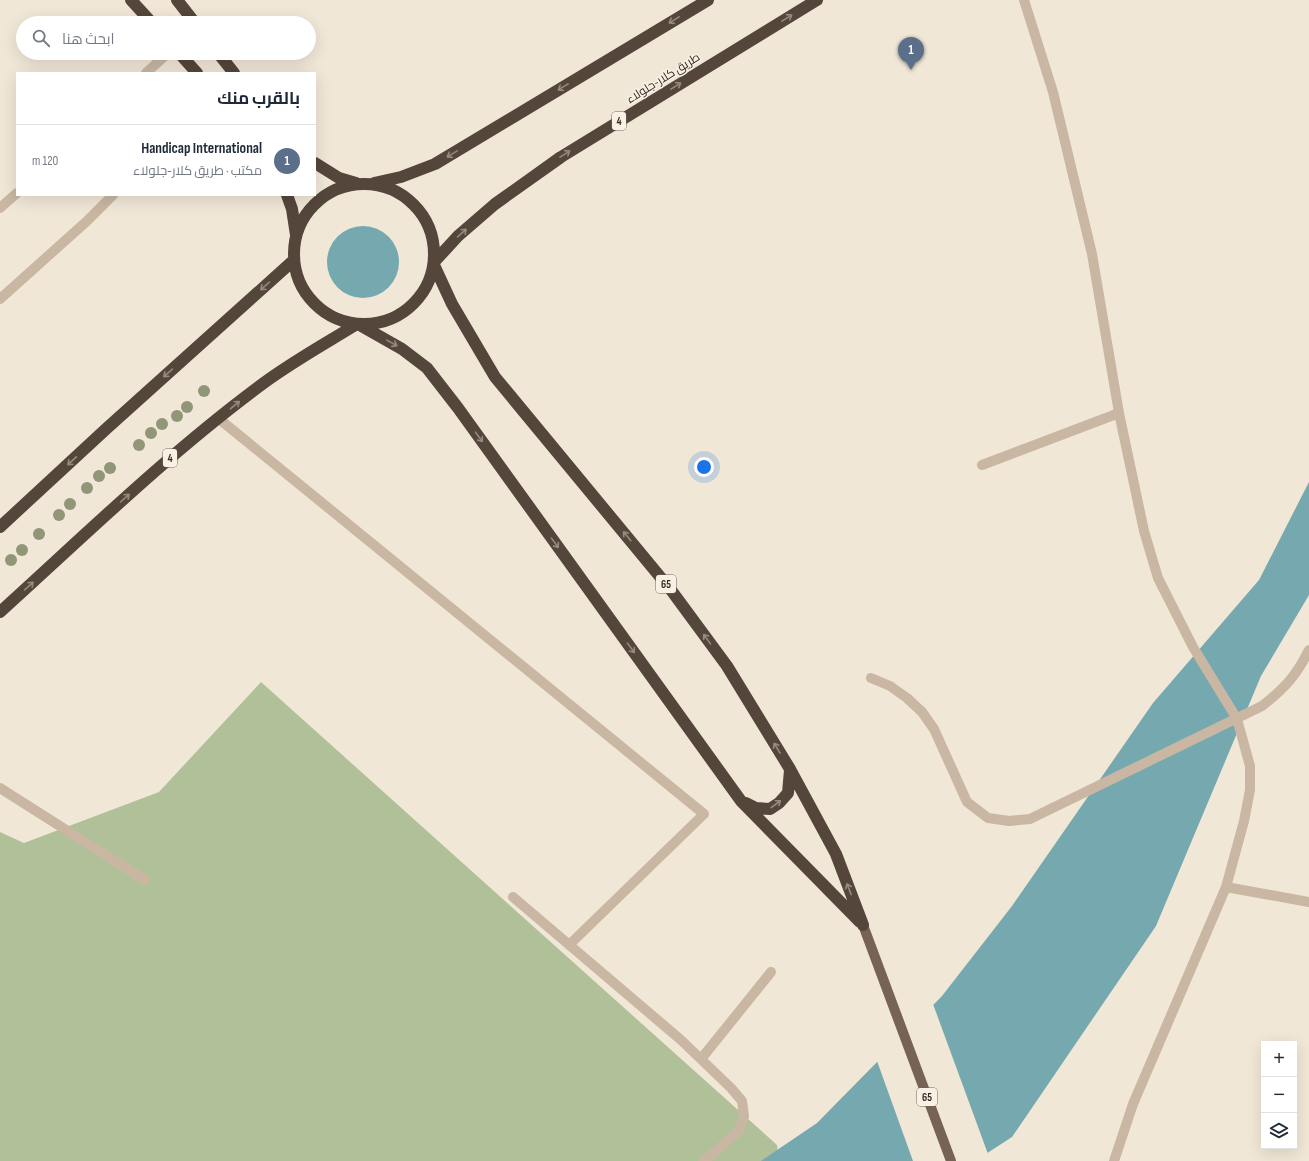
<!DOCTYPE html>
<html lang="ar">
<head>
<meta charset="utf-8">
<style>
  body { margin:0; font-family:"Sofia Sans Condensed",Cairo,sans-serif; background:#f2f2f3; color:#1f2937; direction:rtl }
  .controls { position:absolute; right:12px; bottom:12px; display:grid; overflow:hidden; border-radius:0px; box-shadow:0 4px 16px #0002 }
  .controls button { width:36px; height:36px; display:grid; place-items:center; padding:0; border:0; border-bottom:1px solid #e0e1e3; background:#fff; color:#1f2937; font:20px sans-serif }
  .you { position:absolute; left:704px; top:467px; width:14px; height:14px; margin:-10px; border:3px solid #fff; border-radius:50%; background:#1a73e8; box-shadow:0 0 0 6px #1a73e833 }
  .badge { display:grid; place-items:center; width:26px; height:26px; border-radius:50%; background:#1b4e56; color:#fff; font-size:13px; font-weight:700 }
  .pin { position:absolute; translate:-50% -33px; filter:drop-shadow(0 1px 2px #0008) }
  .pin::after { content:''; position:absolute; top:21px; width:14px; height:12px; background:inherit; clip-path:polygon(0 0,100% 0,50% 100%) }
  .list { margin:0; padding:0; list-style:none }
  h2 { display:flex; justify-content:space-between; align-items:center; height:52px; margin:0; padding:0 16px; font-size:17px }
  h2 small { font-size:13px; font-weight:400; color:#747a83 }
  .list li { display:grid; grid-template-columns:26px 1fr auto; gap:12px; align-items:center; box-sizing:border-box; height:72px; padding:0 16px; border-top:1px solid #e0e1e3 }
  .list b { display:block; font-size:15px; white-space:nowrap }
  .list p { margin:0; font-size:13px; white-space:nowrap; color:#747a83 }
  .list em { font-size:13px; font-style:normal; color:#747a83 }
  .icon { flex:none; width:22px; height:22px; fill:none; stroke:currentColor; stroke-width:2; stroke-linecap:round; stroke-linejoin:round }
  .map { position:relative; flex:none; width:1309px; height:1161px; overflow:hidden; direction:ltr }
  .search { position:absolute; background:#fff; box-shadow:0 4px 16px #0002; left:16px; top:16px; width:300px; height:44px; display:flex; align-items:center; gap:10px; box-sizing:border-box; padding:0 14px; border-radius:22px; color:#747a83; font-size:15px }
  .panel { position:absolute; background:#fff; box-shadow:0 4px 16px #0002; left:16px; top:72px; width:300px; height:124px; border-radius:0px; direction:rtl }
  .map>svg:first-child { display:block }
  .green { fill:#b0c098 }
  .water { fill:#76a8af }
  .pier { fill:#f1e7d7 }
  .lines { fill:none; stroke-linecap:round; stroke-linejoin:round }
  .lane { stroke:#c9b7a3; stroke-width:10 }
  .street { stroke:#c9b7a3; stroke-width:10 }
  .primary { stroke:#776356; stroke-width:10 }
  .highway { stroke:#55463c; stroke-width:12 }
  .tree { fill:#909677 }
  .oneway { stroke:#978a7f }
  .labels { text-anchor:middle; stroke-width:3; stroke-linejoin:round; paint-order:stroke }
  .shield { fill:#f9f1e4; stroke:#6f665e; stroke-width:1 }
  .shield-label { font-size:11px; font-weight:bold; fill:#342b25 }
  .street-label { font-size:12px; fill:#342b25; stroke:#f9f1e4 }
</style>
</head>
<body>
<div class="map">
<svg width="1309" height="1161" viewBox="0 0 1309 1161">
  <rect width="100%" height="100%" fill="#f1e7d7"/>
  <path class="green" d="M261,682l516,463 2,16h-779v-329l24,11 135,-51z"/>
  <path class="water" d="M327 262a36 36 0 1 1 72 0a36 36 0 1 1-72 0Z
    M1309,482v113l-48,81 -105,250 -144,211 -37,24h-214l56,-38 125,-127 70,-90 141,-203 106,-123z"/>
  <path class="pier" d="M933,1004l55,150 -10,7h-65l-36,-100z"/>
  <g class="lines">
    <path class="lane" d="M1024,0l29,92 39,162 27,159 25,118 14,47 35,69 44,72 13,47v24l-6,31 -18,66 -93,217 -19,57
      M982,465l137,-52
      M871,678l19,8 17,12 15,14 12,17 33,73 21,16 21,3 21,-2 232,-113c23,-18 34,-30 47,-56
      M0,788l145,92
      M1226,887l83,15"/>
    <path class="street" d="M146,73l22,-20
      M0,208l17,-15
      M0,299l87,-78 26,-26
      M218,418l486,396 -135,131
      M513,897l168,143 50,48 11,13 2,15 -5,15 -35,30
      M701,1059l70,-87"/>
    <path class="primary" d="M863,925l88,236"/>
    <path class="highway" d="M131,0l21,23
      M177,0l18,23
      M179,53l18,20
      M218,53l16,20
      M315,163l24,15 17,5
      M374,183l27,-6 34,-13 273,-164
      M294 254a70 70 0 1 1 140 0a70 70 0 1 1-140 0Z
      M287,195l5,14 4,26
      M435,261l23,-25 37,-32 66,-47 256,-157
      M434,265l18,39 43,73 176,213 56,76 63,103 46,85 27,71
      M358,324l44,25 25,19 31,40 283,393 119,121
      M0,527l106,-98 188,-169
      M0,612c84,-76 166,-156 257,-224 31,-24 66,-43 100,-64
      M746,803l10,5 14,1 9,-6 9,-10 2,-23"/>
  </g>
  <g class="tree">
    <circle cx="204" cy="391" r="6"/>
    <circle cx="187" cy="407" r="6"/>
    <circle cx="177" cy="416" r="6"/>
    <circle cx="162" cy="424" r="6"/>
    <circle cx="151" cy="433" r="6"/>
    <circle cx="139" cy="445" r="6"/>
    <circle cx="110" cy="468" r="6"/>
    <circle cx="99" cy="476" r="6"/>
    <circle cx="87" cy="488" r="6"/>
    <circle cx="70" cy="504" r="6"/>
    <circle cx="59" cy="515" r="6"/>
    <circle cx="39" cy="534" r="6"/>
    <circle cx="22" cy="550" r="6"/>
    <circle cx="11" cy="560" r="6"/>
  </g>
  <defs><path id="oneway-shaft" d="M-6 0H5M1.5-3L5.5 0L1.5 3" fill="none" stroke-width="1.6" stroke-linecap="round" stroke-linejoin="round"/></defs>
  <g class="oneway">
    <use href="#oneway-shaft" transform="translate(787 18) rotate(-32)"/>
    <use href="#oneway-shaft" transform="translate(674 20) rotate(149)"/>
    <use href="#oneway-shaft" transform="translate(676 86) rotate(-32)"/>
    <use href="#oneway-shaft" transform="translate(563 87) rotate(149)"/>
    <use href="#oneway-shaft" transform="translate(452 154) rotate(149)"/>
    <use href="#oneway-shaft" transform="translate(565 154) rotate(-32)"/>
    <use href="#oneway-shaft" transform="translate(462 233) rotate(-42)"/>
    <use href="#oneway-shaft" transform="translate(265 286) rotate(138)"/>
    <use href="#oneway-shaft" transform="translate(392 343) rotate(29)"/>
    <use href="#oneway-shaft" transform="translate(168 373) rotate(138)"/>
    <use href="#oneway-shaft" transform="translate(235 405) rotate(-39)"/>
    <use href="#oneway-shaft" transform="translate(479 437) rotate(54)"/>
    <use href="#oneway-shaft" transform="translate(72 461) rotate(137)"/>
    <use href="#oneway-shaft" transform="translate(125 498) rotate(-42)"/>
    <use href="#oneway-shaft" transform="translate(627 536) rotate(-129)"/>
    <use href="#oneway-shaft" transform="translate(555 543) rotate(54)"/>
    <use href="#oneway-shaft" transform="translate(29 586) rotate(-42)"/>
    <use href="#oneway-shaft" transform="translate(707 639) rotate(-126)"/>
    <use href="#oneway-shaft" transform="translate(631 648) rotate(54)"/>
    <use href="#oneway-shaft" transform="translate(777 748) rotate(-121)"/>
    <use href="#oneway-shaft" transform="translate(776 804) rotate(-37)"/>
    <use href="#oneway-shaft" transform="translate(849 889) rotate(-111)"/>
  </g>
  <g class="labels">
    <g class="shield">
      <rect x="612" y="112" width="14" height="18" rx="3"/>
      <rect x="163" y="449" width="14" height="18" rx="3"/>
      <rect x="656" y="575" width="20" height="18" rx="3"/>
      <rect x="917" y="1088" width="20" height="18" rx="3"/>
    </g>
    <g class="shield-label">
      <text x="619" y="125">4</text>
      <text x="170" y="462">4</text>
      <text x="666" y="588">65</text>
      <text x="927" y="1101">65</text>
    </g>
    <g class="street-label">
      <text transform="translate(663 78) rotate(-32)" y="4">طريق كلار-جلولاء</text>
    </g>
  </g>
</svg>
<div class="controls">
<button>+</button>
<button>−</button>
<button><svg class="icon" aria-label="layers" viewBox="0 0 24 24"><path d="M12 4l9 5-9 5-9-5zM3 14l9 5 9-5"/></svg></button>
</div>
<div class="you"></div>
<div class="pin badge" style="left:911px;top:70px;background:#5c6f8a">1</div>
<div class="search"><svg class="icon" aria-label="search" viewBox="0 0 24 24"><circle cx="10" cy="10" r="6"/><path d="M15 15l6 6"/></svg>ابحث هنا</div>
<section class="panel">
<h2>بالقرب منك<small></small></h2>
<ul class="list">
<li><span class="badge" style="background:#5c6f8a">1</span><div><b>Handicap International</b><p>مكتب · طريق كلار-جلولاء</p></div><em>120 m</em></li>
</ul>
</section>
</div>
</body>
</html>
